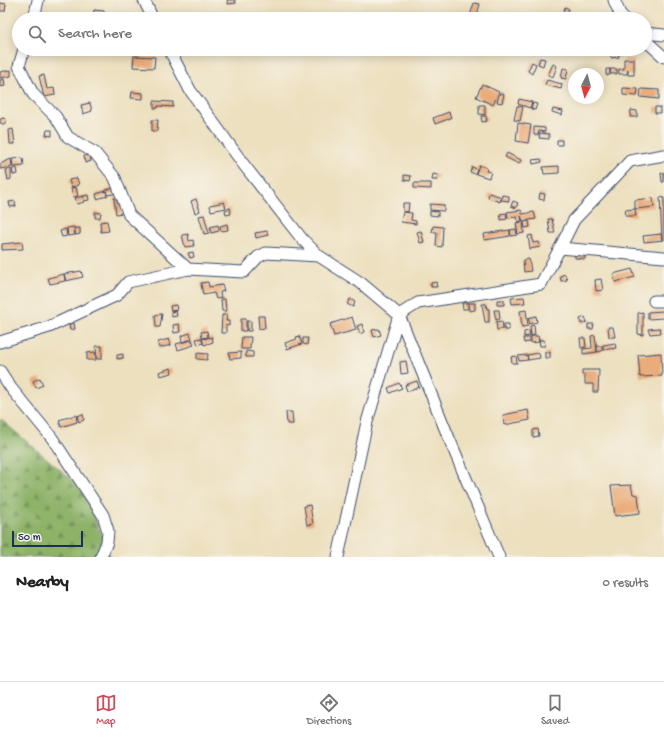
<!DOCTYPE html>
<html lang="en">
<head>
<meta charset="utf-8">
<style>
  body { margin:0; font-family:"Gochi Hand",sans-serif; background:#f2f2f2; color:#222 }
  .compass { position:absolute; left:568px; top:68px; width:36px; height:36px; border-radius:50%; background:#fff; box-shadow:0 2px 10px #0003; rotate:186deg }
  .scale { position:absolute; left:12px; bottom:10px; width:71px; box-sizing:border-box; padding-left:4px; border:2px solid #1b2f5e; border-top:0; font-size:11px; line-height:14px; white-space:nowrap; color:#1b2f5e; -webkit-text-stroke:3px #f7f3e8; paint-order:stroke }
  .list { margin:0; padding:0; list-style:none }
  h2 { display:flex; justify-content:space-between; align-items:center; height:52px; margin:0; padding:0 16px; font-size:17px }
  h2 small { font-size:13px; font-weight:400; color:#767676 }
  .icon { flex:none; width:22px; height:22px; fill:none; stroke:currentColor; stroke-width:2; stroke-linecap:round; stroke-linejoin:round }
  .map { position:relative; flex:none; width:664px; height:557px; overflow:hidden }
  .search { position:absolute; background:#fff; box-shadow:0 2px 10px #0003; left:12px; right:12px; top:12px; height:44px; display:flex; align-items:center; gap:10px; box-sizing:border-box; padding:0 14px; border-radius:22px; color:#767676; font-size:15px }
  .sheet { height:124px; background:#fff }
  nav { display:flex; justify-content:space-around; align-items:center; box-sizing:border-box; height:56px; border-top:1px solid #e0e0e0; background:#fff; font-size:11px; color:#767676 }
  nav a { display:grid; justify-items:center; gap:2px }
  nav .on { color:#d1495b }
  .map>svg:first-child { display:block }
  .forest { fill:url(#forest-firs); stroke:#547062 }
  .building { fill:#eaac7a }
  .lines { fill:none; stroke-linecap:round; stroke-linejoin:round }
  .street-casing { stroke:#3a4a6d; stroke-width:13 }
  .street { stroke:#fff; stroke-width:11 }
</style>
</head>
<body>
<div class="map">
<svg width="664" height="557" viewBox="0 0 664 557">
  <defs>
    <pattern id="forest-firs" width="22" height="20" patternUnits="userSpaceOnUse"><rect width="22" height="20" fill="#8db267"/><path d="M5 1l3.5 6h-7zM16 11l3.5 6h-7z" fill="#729158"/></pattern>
  </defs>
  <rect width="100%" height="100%" fill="#f7f3e8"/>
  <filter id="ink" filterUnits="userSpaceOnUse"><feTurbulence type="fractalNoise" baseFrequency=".025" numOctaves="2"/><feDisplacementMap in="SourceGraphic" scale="8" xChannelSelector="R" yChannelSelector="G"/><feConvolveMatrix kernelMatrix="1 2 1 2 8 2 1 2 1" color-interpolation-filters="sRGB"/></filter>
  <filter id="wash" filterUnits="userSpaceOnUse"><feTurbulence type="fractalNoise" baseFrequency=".012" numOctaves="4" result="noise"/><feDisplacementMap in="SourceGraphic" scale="16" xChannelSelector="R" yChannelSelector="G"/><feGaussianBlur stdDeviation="0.9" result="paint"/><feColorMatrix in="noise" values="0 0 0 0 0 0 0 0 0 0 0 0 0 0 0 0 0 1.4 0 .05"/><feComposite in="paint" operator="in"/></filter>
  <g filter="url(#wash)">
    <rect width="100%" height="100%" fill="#ede0bf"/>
    <path class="forest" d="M0,419l84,71 26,67h-110z"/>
    <g id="blocks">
      <path class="building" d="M227,0h8l1,3 -8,1z
        M0,3l6,1 -1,7h-5z
        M474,3l6,1 -4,15h-7z
        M565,7l4,2 -2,5 -4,-2z
        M94,10l10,1v8h-11z
        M618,51l1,6 -8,1 -1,-6z
        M134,56l21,1 -1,11 -21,-1z
        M540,58l5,1 -2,7 -5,-2z
        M624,59h10v16h-6v-6l-1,5h-8v-5h5z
        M532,62l4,2 -4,10 -4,-3z
        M553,64l4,2 -4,11 -5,-2z
        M563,68l5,1 -2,10 -5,-1z
        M606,69h4v6h-4z
        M610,69h7v5h-6z
        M11,70v6l-11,2v-6z
        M44,75l3,14 7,-1 1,7 -11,2 -5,-21z
        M4,79l1,7 -5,1v-7z
        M547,80l15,4 -1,5 -16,-4z
        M482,84l17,8 -6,13 -17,-8z
        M623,88l15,1 -1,7 -14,-1z
        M641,89l18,1v9l-19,-2z
        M132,92l11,1v6l-12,-1z
        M500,93l4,1 -2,9 -5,-1z
        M519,99l13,3 -2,6 -12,-4z
        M154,101l19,1v5l-15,-1v2h-4z
        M90,103l2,8 -9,3 -2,-9z
        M533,103l4,1 -2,6 -4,-1z
        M479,105h6v10l-6,-1z
        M517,106l6,1 -3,14 -6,-1z
        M655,107h5v6h-5z
        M553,109l10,2 -1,4 -10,-3z
        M631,110l6,1v6h-7z
        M449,112l2,6 -16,6 -2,-6z
        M481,116h5l1,5 -5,1z
        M0 121a3 3 0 1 1 6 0a3 3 0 1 1-6 0Z
        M152,120h6l-1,11h-5z
        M518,123l13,2 -3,18 -12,-2z
        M534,127l11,1v4l-6,-1 -1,4h-4z
        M13,129l2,15h-5l-1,-14z
        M47,130h5v6l-6,-1z
        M540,133l9,1v5l-10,-1z
        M557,140h5v5h-5z
        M507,153l14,7 -2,4 -14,-7z
        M90,155l1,6 -6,2 -1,-7z
        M23,158l1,8 -11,1 -1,-8z
        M11,159l1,8 -12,2v-5z
        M541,159l1,3 -9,2 -1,-4z
        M479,165l8,3 -1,3 5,1 -2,6 -13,-4z
        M559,166v7l-15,1 -1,-7z
        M472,167l5,2 -2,5 -5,-2z
        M17,168l1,6 -5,1 -1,-6z
        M11,169v10l-3,1 -2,-10z
        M661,173h3v9h-2z
        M433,174l5,1 -1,5h-5z
        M404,175l7,1 -1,5 -6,-1z
        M77,178l2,7 -8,2 -2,-7z
        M414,183h17v6l-17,-1z
        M76,187l2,9 -5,1 -2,-9z
        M117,187l1,6 -11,2 -1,-5z
        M106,191l1,5 -10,3 -1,-5z
        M489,193l13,4 -2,5 -12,-4z
        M540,193l5,1 -1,6 -5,-1z
        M88,195l1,5 -5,1 -1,-5z
        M502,195l7,1v5l-8,-1z
        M83,196l1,6 -7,2 -2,-6z
        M660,197l4,1v42l-20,2 -1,-6 18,-2 1,6z
        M114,198h6l2,15 -6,1z
        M653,198l1,9 -19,2 1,7h-10l-1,-6 10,-1v-9z
        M196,199l4,12 -5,2 -4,-12z
        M15,201l1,5 -6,1 -1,-5z
        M513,201l5,2 -2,5 -5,-2z
        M224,202l2,6 -15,3 -1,-6z
        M403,203h6l-1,9 -5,-1z
        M430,204l14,1v6l-14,-1z
        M230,208l1,6 -5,1 -1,-5z
        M521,210l1,4 12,-2 2,7 -13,2 -2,-5 1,5 -4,1 -1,-5 -9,1 -1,-6z
        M430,211l8,1v4l-8,-1z
        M95,212l6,1 -1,5h-5z
        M403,212l9,1 -1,7 5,1v3l-15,-2z
        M506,213l1,6 -6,1 -1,-6z
        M204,215l5,18 -5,1 -5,-18z
        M548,219h4l3,14h-5z
        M107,221l2,10 -8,1 -1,-10z
        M529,221l1,6 -5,1 -1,-6z
        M523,222l1,11 -6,1 -2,-11z
        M227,224l1,6 -7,1 -1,-5z
        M218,225l1,6 -8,2 -1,-6z
        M433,226l10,1 -1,20 -6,-1 1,-14h-5z
        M74,227l1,8 -7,1 -1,-8z
        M75,228h5v6l-5,1z
        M66,229l1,7 -5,1 -2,-6z
        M516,229l1,6 -6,1 -1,-6z
        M510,230v6l-25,4 -1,-6z
        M267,231l1,4 -12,3 -1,-5z
        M421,231l3,11 -4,1 -3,-11z
        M188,234l1,7 4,-1 1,6 -9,1 -3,-12z
        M532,235l1,8 6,-1 1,5 -10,2 -2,-13z
        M22,242l1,7 -21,1v-6z
        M193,252l1,5 -4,1 -2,-5z
        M575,254h10v5l-10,-1z
        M529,259l2,12 -7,1 -1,-12z
        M632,269l3,8 -20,5 -2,-8z
        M81,271l2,6 -17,4 -2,-7z
        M64,274l1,7 -15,3 -2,-6z
        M565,274l2,6 -6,1 -1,-5z
        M601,279l2,11 -7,1 -1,-11z
        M208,282l1,5 13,-2 2,6 -4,1 1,6 -5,1 -2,-6 -11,2 -2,-12z
        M436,282l1,5h-6v-4z
        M524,297l1,6 -13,1 -1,-6z
        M221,299h4l1,12h-4z
        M350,299l5,3 -2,5 -6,-3z
        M497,300h7v5h-7z
        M462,303h6v6h-5z
        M469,303h6v7l-6,1z
        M482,304h4l1,5h2v13h-4z
        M176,305l1,5 -6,1 -1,-5z
        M494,310h5l1,9 -4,1z
        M526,310l2,16 -6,1 -2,-16z
        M176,311l1,5 -5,1 -1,-5z
        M664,311v7l-16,1v-7z
        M643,312v23l-5,-1v-21z
        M162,314l-2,13h-4l-1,-12z
        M222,315h5l-1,6h3v5l-3,-1v8h-5z
        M258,316h6l1,12 -6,1z
        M536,316l1,6 -7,2 -2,-6z
        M352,317l4,13 -22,6 -4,-12z
        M585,317l2,5 -6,2 -1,-5z
        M241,319h5v12h-5z
        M247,321h4v10h-4z
        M502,321l1,8 -6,1 -1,-8z
        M74,323l1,6 -5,1 -1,-6z
        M179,324l1,8 -6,1 -1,-8z
        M362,324l2,8 -4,2 -3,-8z
        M504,324h5v6h-5z
        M588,324h6l-1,5h-5z
        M534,325l1,10 -4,1 -1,-10z
        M608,327h5l2,10h-6z
        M660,328l1,5 -11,1 -2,-5z
        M379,329l2,6 -7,2 -2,-7z
        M207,331l1,6 -6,1 -1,-6z
        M529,331l1,5 -6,1v-5z
        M190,333l2,6 -10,3 -1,-6z
        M595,335l2,17 -14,2v-5l9,-1 -1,-12z
        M299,336l3,8 -15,5 -2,-6 12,-4 -1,-2z
        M531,336h7l1,6 -8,1z
        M212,337l1,5 -9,3 -2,-6z
        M242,337h9l-1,12h-9z
        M201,338l2,5 -5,2 -2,-6z
        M303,338h5l-1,7 -4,-1z
        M523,338h7v4l-6,1z
        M580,338h5l1,9 -5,1z
        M169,339l2,6 -12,3 -1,-6z
        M192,340l2,5 -16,5 -2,-6z
        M539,340h5l1,6h-5z
        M615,343l1,5 -13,2v-5z
        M96,346h6v13h-5z
        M597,346h5v5l-5,1z
        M246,351l7,1v5h-7z
        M95,352l1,8h-9v-7z
        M241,352v6l-11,1 -1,-6z
        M545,352h5v6h-5z
        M197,353l11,1 -1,6 -10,-1z
        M539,353l1,5 -12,2 -1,-5z
        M661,353l1,23 -22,1 -2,-22z
        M123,354v4l-6,1v-4z
        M527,355l1,5 -9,1 -1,-5z
        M516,356l1,7h-5l-1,-6z
        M406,361l2,12 -7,1 -1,-12z
        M171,368l1,5 -12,3 -1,-4z
        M582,370h17l-1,22h-5v-8h-8v-9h-3z
        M40,378l3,7 -7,3 -3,-7z
        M417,381l2,6 -12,4 -2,-6z
        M399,383l3,5 -12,5 -2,-5z
        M528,410l2,10 -26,5 -1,-10z
        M286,412h6l1,12h-6z
        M83,414l1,6 -5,2 -2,-6z
        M76,415l1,7 -16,5 -2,-7z
        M538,429l1,7 -6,1v-7z
        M631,485l2,9 5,1 2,18 -25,3 -4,-30z
        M310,505l3,19 -6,1 -3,-19z"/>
    </g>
  </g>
  <g filter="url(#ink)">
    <use href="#blocks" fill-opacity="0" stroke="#3a4a6d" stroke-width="1"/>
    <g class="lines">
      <defs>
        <path id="street" d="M144,0l9,19
          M614,0l6,14 5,5
          M34,19l4,-19
          M645,33l19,2
          M645,40l19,17
          M24,49l-5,17 14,28 23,23 12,20 27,16 20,25 14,37 59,54
          M169,49l21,41 54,75 58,74 17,17 42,27 38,32 47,116 53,126
          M560,248l14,-28 56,-59 34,-6
          M654,301h10
          M0,342l49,-15 68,-32 11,-13 60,-13 56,3 14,-15 8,-4 53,3
          M0,371l11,17 41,50 51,77 5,16 -1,11 -6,15
          M338,557l29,-135 32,-107 19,-12 123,-19 19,-36 104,9"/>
      </defs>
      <use href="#street" class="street-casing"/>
      <use href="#street" class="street"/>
    </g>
  </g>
</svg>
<svg class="compass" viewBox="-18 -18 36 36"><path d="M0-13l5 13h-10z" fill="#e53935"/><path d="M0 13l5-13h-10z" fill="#767676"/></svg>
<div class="scale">50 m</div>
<div class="search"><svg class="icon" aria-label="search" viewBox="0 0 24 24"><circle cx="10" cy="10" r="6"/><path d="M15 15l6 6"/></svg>Search here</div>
</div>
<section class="sheet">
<h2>Nearby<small>0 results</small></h2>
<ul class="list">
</ul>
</section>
<nav>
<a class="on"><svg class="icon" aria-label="map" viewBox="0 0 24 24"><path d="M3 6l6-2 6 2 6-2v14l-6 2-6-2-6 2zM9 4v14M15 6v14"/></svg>Map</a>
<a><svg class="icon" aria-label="directions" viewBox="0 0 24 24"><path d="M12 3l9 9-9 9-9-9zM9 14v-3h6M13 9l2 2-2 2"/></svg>Directions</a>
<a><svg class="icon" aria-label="saved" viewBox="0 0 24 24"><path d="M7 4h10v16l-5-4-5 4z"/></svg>Saved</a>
</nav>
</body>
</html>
